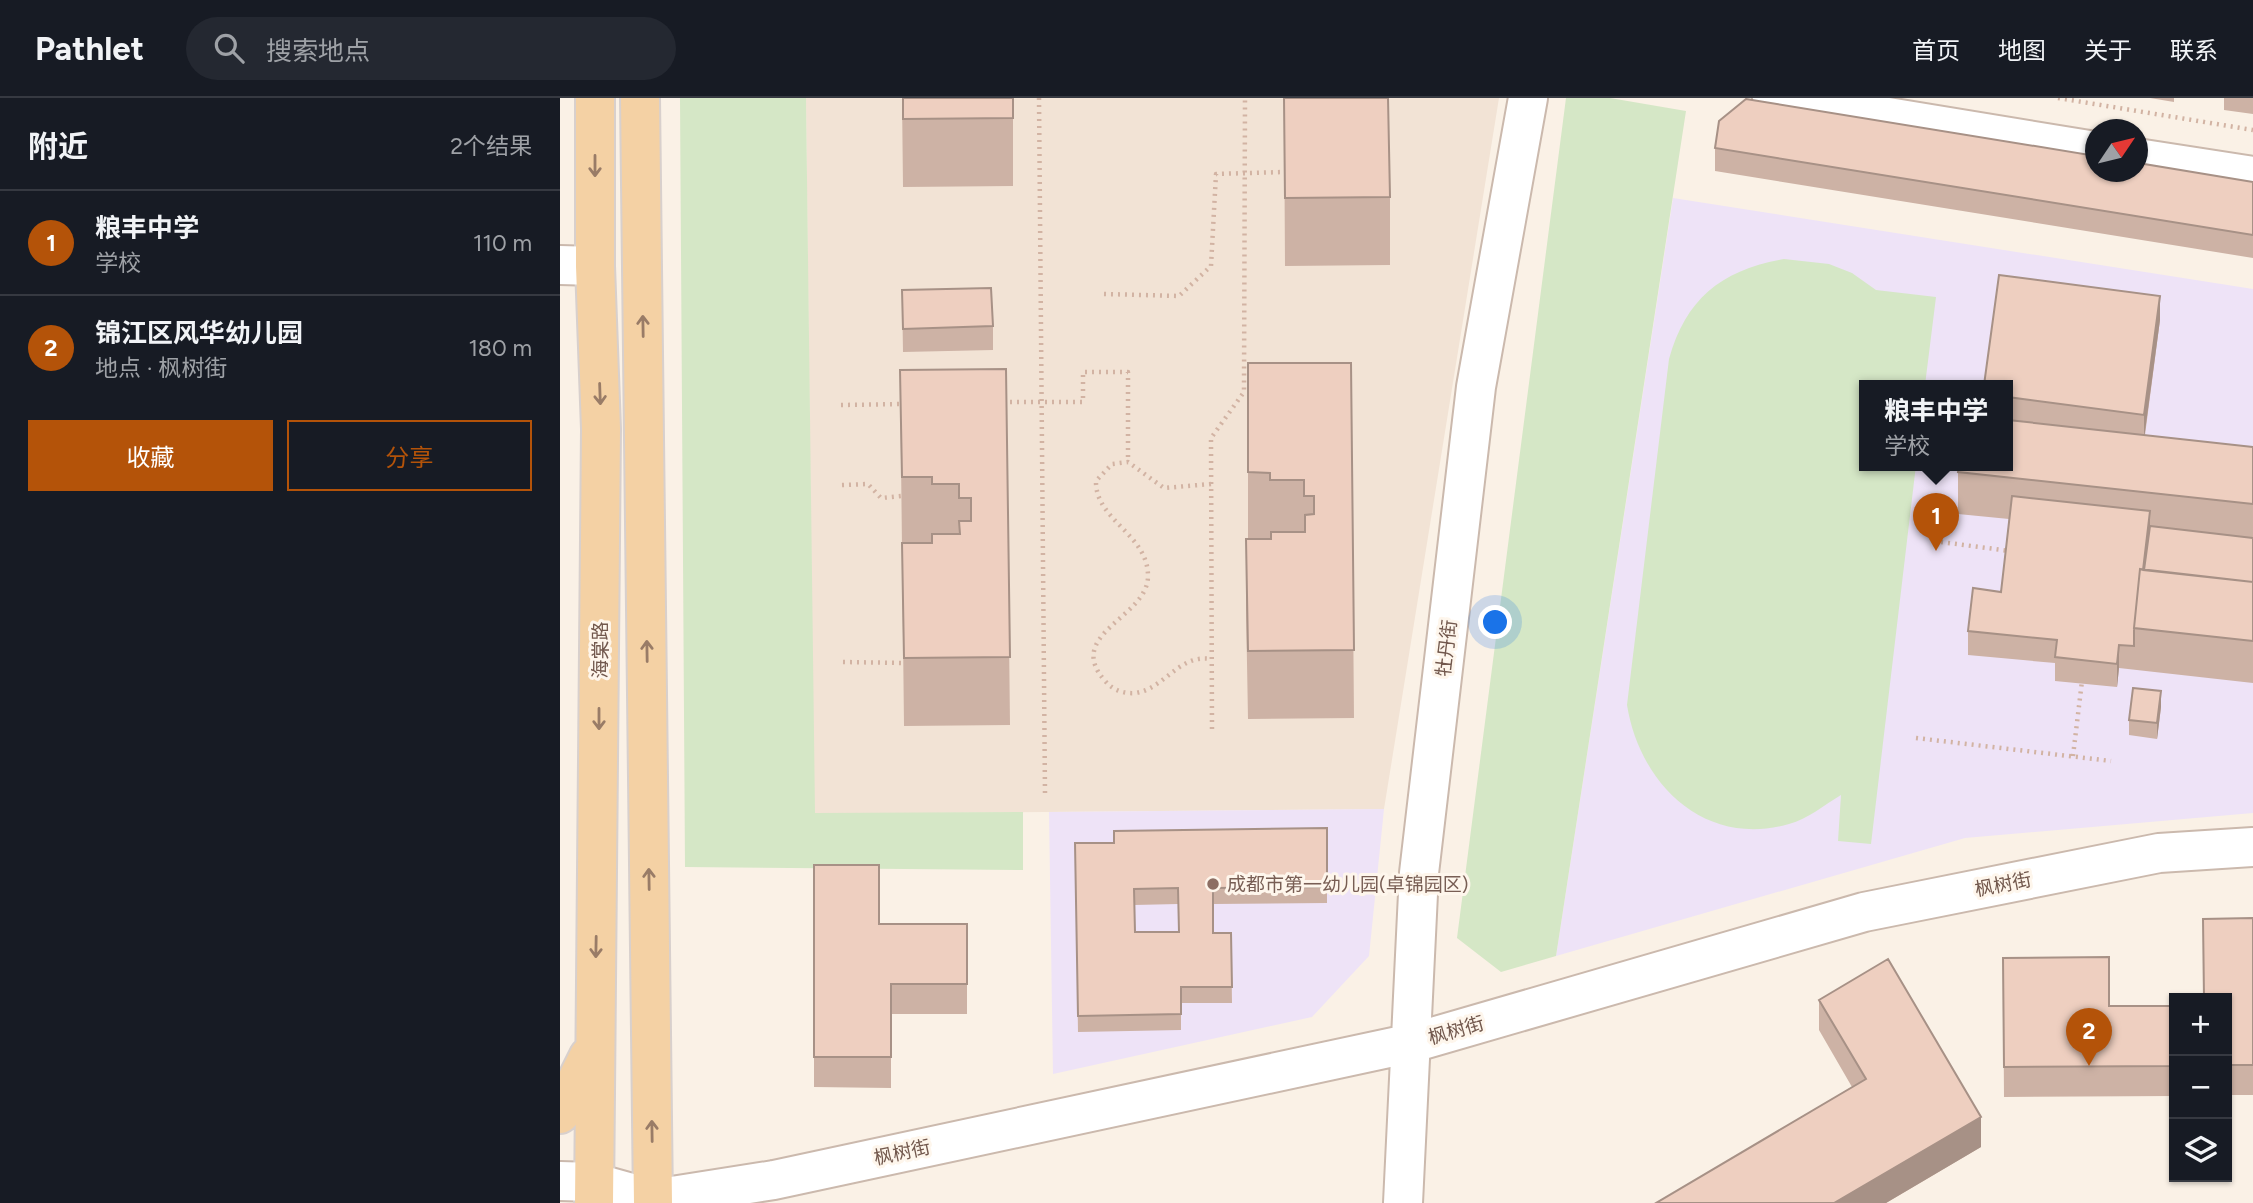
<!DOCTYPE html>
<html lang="zh">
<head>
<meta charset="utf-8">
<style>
  body { margin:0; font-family:Figtree,"Noto Sans SC",sans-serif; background:#242831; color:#f1f3f6 }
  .controls { position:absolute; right:21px; bottom:21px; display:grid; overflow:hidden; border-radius:0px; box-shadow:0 2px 5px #0004 }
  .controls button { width:63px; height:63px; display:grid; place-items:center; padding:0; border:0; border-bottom:2px solid #363941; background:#171b24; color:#f1f3f6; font:35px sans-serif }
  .compass { position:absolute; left:1525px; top:21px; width:63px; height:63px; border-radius:50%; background:#171b24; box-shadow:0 2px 5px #0004; rotate:55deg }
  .you { position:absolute; left:936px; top:525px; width:24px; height:24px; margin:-18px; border:5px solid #fff; border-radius:50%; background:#1a73e8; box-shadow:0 0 0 10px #1a73e833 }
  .badge { display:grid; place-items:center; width:46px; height:46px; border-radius:50%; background:#b45309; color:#fff; font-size:23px; font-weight:700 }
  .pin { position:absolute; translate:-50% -58px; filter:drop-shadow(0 2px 4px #0008) }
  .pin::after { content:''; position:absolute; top:37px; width:24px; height:21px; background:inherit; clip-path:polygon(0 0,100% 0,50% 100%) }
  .popup { position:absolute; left:1299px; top:282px; width:154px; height:91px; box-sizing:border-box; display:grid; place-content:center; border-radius:0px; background:#171b24; filter:drop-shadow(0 2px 5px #0005); font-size:23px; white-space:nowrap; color:#9ea1a6 }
  .popup b { font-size:26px; color:#f1f3f6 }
  .popup::after { content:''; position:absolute; left:50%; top:100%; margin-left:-14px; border:14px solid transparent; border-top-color:#171b24 }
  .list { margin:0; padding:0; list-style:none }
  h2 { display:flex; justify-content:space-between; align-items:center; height:91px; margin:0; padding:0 28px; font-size:30px }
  h2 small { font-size:23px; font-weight:400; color:#9ea1a6 }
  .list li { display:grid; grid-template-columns:46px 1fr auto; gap:21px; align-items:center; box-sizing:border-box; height:105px; padding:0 28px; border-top:2px solid #363941 }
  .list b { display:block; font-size:26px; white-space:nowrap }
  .list p { margin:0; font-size:23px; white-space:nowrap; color:#9ea1a6 }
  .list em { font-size:23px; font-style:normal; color:#9ea1a6 }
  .actions { display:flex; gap:14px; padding:21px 28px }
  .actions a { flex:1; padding:16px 0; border:2px solid #b45309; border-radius:0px; text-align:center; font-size:24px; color:#b45309 }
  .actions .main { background:#b45309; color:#fff }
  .icon { flex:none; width:38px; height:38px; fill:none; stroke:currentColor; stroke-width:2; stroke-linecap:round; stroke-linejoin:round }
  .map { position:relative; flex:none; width:1693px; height:1105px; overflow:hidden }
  header { display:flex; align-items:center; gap:42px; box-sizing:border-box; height:98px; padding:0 35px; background:#171b24; border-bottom:2px solid #363941 }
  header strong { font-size:33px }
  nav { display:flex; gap:38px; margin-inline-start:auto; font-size:24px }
  .search { width:490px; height:63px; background:#242831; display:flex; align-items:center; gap:18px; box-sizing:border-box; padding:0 24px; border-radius:38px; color:#9ea1a6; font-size:26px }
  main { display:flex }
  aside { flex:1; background:#171b24 }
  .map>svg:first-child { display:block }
  .residential { fill:#f2e3d5 }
  .education { fill:#eee3f7; fill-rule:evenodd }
  .green { fill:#d5e7c6 }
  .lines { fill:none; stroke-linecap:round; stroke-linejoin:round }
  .minor-casing { stroke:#cbb9ad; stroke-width:42 }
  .major-casing { stroke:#d8d0cd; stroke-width:42 }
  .path { stroke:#d2b3a3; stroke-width:4.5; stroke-dasharray:2 5; stroke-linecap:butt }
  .minor { stroke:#fff; stroke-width:38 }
  .major { stroke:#f4d1a4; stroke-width:38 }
  .wall { fill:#cdb2a5; fill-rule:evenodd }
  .shaded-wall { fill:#a79186 }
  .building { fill:#eecfc0; stroke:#a79186; stroke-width:2; fill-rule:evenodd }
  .oneway { stroke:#997c67 }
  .education-dot { fill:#8d6e63; stroke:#fef6ec; stroke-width:2.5 }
  .labels { text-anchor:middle; stroke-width:6; stroke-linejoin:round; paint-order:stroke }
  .street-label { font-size:19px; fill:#72584d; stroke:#fef6ec }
  .education-label { font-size:19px; fill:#785e54; stroke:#fef6ec; text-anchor:start }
</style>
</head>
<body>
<header>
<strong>Pathlet</strong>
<div class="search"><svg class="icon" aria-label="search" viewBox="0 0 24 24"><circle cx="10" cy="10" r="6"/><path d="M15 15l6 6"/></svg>搜索地点</div>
<nav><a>首页</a><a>地图</a><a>关于</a><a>联系</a></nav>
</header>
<main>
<aside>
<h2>附近<small>2个结果</small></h2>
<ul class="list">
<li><span class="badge">1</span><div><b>粮丰中学</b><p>学校</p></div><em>110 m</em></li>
<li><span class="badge">2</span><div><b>锦江区风华幼儿园</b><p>地点 · 枫树街</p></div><em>180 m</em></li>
</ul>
<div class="actions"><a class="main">收藏</a><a>分享</a></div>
</aside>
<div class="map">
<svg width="1693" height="1105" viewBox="0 0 1693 1105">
  <rect width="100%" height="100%" fill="#faf1e6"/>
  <path class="residential" d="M246,0h693l-115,711 -570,5z"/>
  <path class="education" d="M1113,100l580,91v524l-288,25 -409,118zM1304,287h144v80h-144z
    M824,711l-15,147 -57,61 -259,57 -4,-262z"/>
  <path class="green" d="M120,0h126l9,715 208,-1v58l-338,-3z
    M1006,0h44l76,13 -130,845 -55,16 -44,-34z
    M1224,161l45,5 23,9 24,17 60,7 -11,88h-61v80h52l-45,379 -33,-3 3,-46c-17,10 -33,24 -52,29 -84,24 -149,-39 -162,-119l42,-346c17,-61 53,-89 115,-100z"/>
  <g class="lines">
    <defs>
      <path id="minor" d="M1212,0l323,53
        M1577,60l116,18
        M0,167l35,1
        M0,1083l32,1 61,17
        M85,1105l8,-4 121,-19 638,-137 452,-131 295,-59 94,-6
        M843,1105l16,-330 57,-486 52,-289"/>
      <path id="major" d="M80,0l13,1105
        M0,1016l29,-58
        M34,1105l7,-774 -6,-163v-168"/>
    </defs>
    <use href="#minor" class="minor-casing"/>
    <use href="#major" class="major-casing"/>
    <path class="path" d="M479,0l6,696
      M1498,0l195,32
      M544,196l75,2 32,-30 5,-92 68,-2
      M443,304h80v-30h45v90
      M281,307l62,-1
      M651,386l-47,4 -36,-26 -16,2 -16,17c-1,39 52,53 52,95 0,42 -86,58 -42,106 7,8 18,12 29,11 30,-4 43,-39 76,-34
      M282,387l26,-1 13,14 20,-2
      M1381,444l69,9
      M283,564l60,1
      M652,631l-1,-291 33,-46 1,-294
      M1356,640l195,23
      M1513,658l9,-75"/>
    <use href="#minor" class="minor"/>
    <use href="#major" class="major"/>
  </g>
  <path class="wall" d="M342,0h111v88l-110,1z
    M724,0l106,99v68l-105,1z
    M1590,0h24v4z
    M1664,0h29v16l-29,-4z
    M1155,50l538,34v76l-538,-87z
    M342,192l91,36v24l-90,2z
    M1600,222l-15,115 108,12v236l-134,-15 -2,19 -62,-6v-18l-87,-8v-24l33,-39 8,-73 -51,-5v-42l50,-7v-80z
    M688,265h103l3,355 -106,1 -2,-112v-68h2z
    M446,271l4,356 -106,1 -4,-356z
    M1601,609l-4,32 -28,-4v-15z
    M767,730v75l-114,1v29h18l1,70h-51v27l-103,2 -3,-189h39zM618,806l1,28h-44l-1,-27z
    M254,767l65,59h88v90h-76v74l-77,-1z
    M1693,820v177h-26v-97z
    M1443,860l106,48h65v90l-170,1z
    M1259,902l162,147 -95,56h-230l196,-116 -33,-57z"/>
  <path class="shaded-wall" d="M1600,198v24l-16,119v-24z
    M1590,413v24l-14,93z
    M1559,547v23l-2,19v-23z
    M1601,593v16l-4,32v-16z
    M1421,1019v30l-95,56h-52z"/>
  <path class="building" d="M343,0h110v20l-110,1z
    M724,0h104l2,99 -105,1z
    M1186,1l350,57v16h42v-9l115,19v53l-538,-87 4,-27z
    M1439,177l161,21 -16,119 -136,-18v-12h-24z
    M431,190l2,38 -90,3 -1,-39z
    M688,265h103l3,287 -106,1 -2,-112h25v-7h34v-17l9,-1v-18h-10v-16h-34v-7l-22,-1z
    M446,271l4,288 -106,1 -2,-115h30v-9h28l-1,-13h12v-23h-12v-14h-27v-7h-30l-2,-107z
    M1448,322l245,27v57l-295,-32 1,-7h49z
    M1452,398l138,15 -7,59 -3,-1 -6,59v18l-15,-1 -2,19 -62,-7 2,-17 -89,-9 5,-43 28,4z
    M1590,428l103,12v44l-109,-12z
    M1580,471l113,13v59l-119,-13z
    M1573,590l28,3 -4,32 -28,-3z
    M767,730v59l-114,1v45h18l1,54h-51v27l-103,2 -3,-173h39v-12zM618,790l1,44h-44l-1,-43z
    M254,767h65v59h88v60h-76v73h-77z
    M1693,820v147h-26v-67h-23l-1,-79z
    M1549,859v49h65v60l-170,1 -1,-109z
    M1328,861l93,158 -147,86h-178l210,-124 -47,-79z"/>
  <defs><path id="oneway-shaft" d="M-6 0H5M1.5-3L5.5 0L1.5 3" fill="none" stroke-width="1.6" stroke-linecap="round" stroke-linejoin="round" transform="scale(1.75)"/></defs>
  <g class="oneway">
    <use href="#oneway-shaft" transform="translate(35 68) rotate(90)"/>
    <use href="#oneway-shaft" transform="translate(83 228) rotate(-91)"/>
    <use href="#oneway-shaft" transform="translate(40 296) rotate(88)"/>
    <use href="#oneway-shaft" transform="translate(87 553) rotate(-91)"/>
    <use href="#oneway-shaft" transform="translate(39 621) rotate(90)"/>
    <use href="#oneway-shaft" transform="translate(89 781) rotate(-91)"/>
    <use href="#oneway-shaft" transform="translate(36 849) rotate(91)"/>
    <use href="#oneway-shaft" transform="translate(92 1033) rotate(-91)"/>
  </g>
  <circle class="education-dot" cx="653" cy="786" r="7"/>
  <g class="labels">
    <g class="street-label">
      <text transform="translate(886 550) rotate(-83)" y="7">牡丹街</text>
      <text transform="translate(40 552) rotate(-90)" y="7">海棠路</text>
      <text transform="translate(1443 786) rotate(-11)" y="7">枫树街</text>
      <text transform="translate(896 932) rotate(-16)" y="7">枫树街</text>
      <text transform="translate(342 1054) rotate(-12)" y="7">枫树街</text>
    </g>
    <g class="education-label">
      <text x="667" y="793">成都市第一幼儿园(卓锦园区)</text>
    </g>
  </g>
</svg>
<div class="controls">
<button>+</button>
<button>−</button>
<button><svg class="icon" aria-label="layers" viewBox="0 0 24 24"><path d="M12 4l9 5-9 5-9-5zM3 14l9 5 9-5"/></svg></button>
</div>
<svg class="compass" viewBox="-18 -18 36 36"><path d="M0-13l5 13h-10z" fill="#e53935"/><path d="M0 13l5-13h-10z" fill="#9ea1a6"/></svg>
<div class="you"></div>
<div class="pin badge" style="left:1376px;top:453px">1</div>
<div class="popup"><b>粮丰中学</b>学校</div>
<div class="pin badge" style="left:1529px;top:968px">2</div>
</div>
</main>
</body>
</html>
